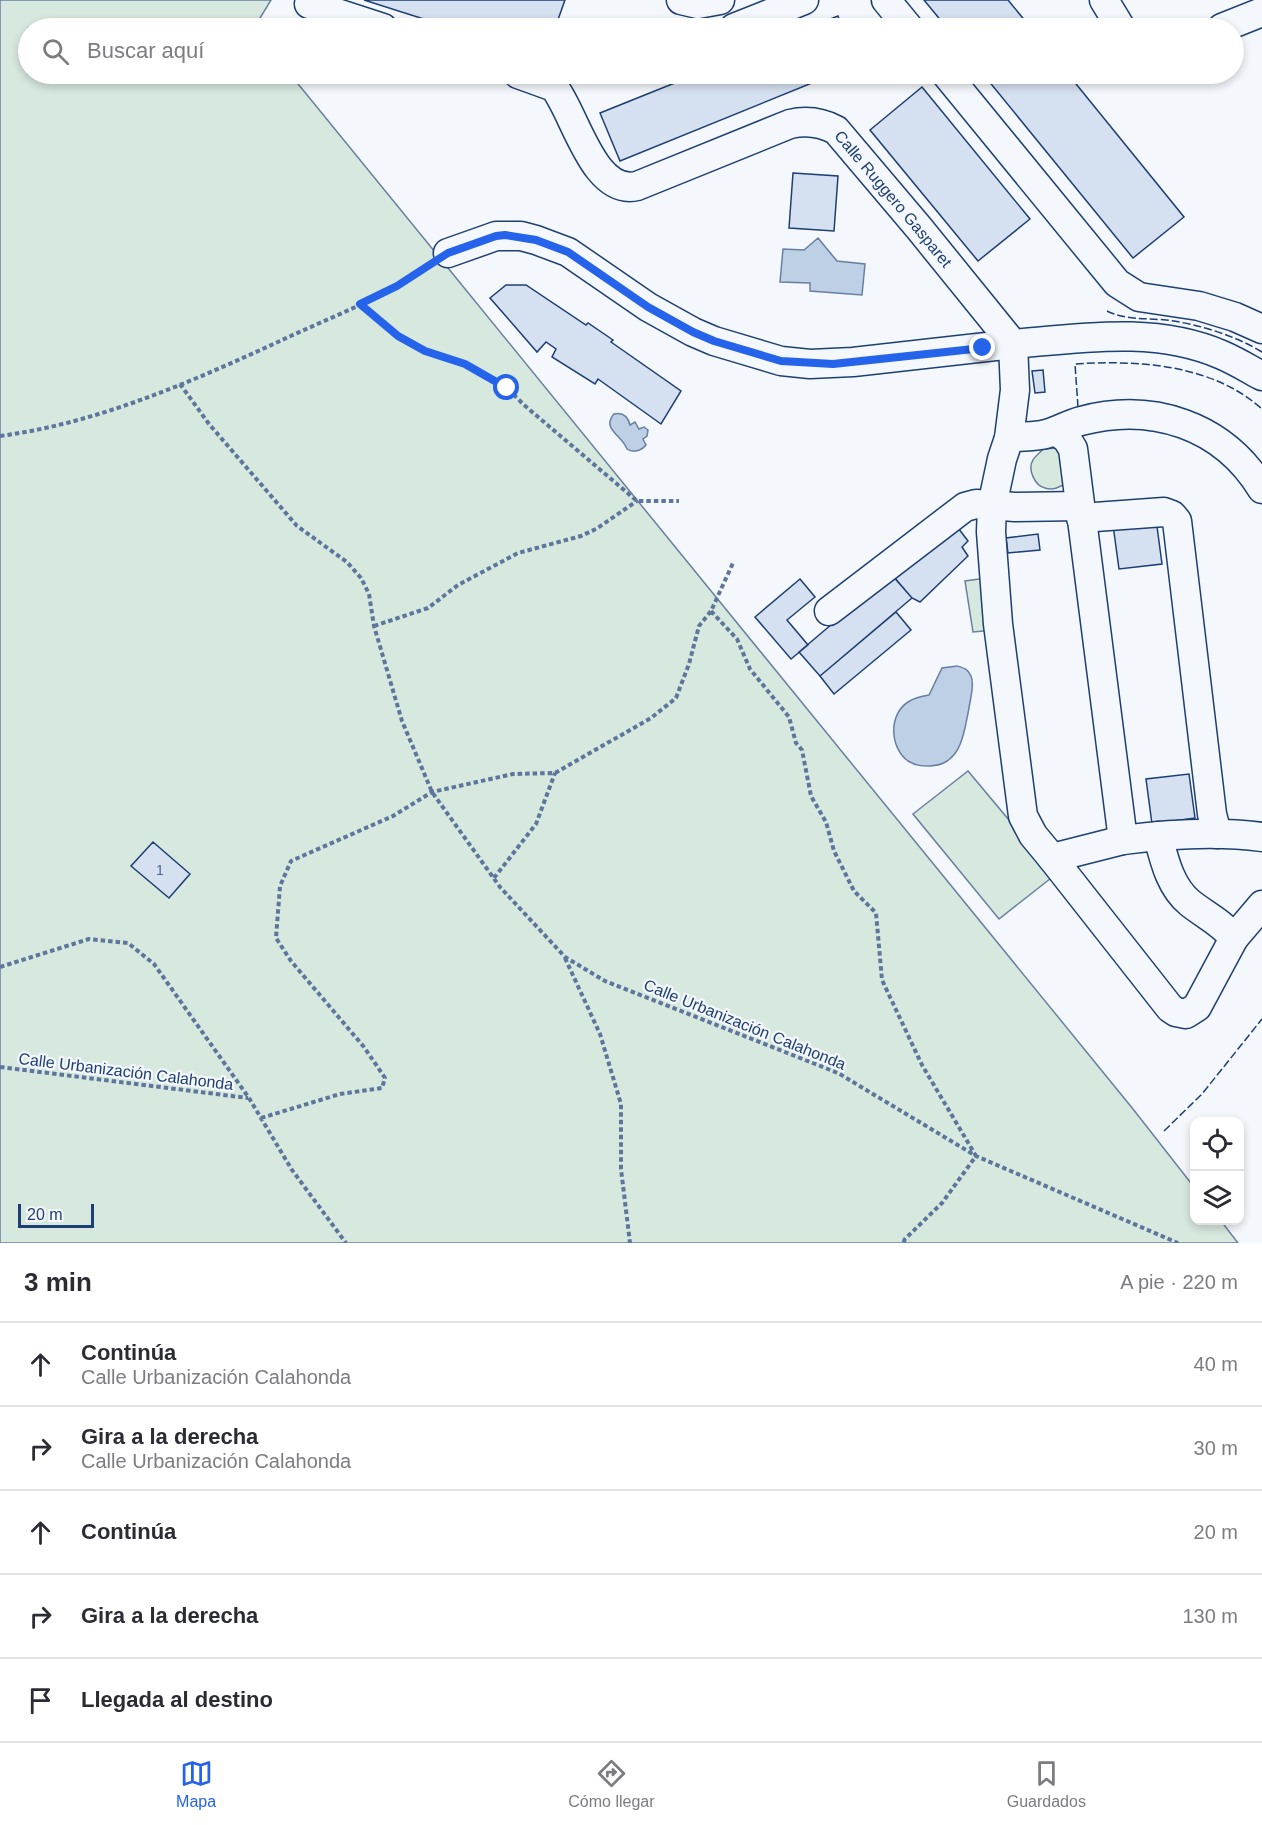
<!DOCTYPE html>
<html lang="es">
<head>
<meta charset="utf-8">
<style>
  body { margin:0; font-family:Arial,sans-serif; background:#f7f7f7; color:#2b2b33 }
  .controls { position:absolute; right:18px; bottom:18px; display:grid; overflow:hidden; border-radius:12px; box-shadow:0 3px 9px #0003 }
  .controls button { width:54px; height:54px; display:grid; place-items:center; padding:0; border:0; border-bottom:2px solid #e1e1e2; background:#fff; color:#2b2b33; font:30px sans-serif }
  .scale { position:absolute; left:18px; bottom:15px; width:76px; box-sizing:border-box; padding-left:6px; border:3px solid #1d3f73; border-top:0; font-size:16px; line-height:21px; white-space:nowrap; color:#1d3f73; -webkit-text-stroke:4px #f4f7fb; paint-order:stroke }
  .stop { position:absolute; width:18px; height:18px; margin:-14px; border:4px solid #2563eb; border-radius:50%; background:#fff }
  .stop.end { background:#2563eb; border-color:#fff; box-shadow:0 2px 6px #0008 }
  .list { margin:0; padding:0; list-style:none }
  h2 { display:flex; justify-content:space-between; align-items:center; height:78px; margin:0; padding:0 24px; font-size:26px }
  h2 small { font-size:20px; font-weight:400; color:#7c7c81 }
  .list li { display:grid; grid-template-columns:39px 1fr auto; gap:18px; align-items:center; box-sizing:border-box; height:84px; padding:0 24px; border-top:2px solid #e1e1e2 }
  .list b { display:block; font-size:22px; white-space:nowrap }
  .list p { margin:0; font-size:20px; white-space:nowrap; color:#7c7c81 }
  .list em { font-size:20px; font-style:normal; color:#7c7c81 }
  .icon { flex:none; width:33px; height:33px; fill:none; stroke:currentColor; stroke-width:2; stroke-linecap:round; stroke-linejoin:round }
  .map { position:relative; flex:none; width:1262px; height:1243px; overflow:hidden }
  .search { position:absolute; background:#fff; box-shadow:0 3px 9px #0003; left:18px; right:18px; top:18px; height:66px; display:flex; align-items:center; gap:15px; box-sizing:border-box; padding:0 21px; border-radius:33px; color:#7c7c81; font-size:22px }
  .sheet { height:498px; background:#fff }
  nav { display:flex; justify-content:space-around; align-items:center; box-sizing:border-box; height:84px; border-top:2px solid #e1e1e2; background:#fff; font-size:16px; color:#7c7c81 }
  nav a { display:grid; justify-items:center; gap:3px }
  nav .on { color:#2563eb }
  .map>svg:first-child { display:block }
  .green { fill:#d7e8df; stroke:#687fa3; stroke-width:1.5 }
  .water { fill:#bed0e5; stroke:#687fa3; stroke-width:1.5 }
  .building { fill:#d5e0f0; stroke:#1d3f73; stroke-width:1.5 }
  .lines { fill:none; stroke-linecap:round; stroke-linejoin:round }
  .minor-casing { stroke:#1d3f73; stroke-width:31 }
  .path { stroke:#5e769c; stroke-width:4; stroke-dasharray:4.5 3; stroke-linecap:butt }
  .minor { stroke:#f4f7fb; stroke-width:28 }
  .fence { stroke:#1d3f73; stroke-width:1.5; stroke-dasharray:8 3; stroke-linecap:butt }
  .route { stroke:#2563eb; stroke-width:8 }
  .labels { text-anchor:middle; stroke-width:4.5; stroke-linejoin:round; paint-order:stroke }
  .number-label { font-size:14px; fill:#4b6792 }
  .street-label { font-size:16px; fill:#1d3f73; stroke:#f4f7fb }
</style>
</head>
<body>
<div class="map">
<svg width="1262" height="1243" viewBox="0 0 1262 1243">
  <rect width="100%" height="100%" fill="#f4f7fb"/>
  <path class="green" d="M0,0h271l-17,28h-226v46h262l843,1035 61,78v33l27,1 17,22h-1238z
    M1057,448l12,7v27c-8,4 -15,9 -24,6 -10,-2 -18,-19 -12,-28 2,-4 7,-7 10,-11z
    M986,578l8,52 -21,2 -8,-51z
    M968,771l87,104 -56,44 -86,-105z"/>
  <path class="water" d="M818,238l19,23 28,3 -3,31 -52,-4v-8l-30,-1 3,-33 21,1z
    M614,414c9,-2 14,3 16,11l5,-3 4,7 5,-2 4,3 -1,6 -4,3 3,6c-5,6 -13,8 -19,4 -5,-14 -26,-20 -13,-35z
    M957,666c7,2 11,3 14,10 4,9 -1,23 -2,32 -5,24 -7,57 -39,58 -8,0 -14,0 -22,-5 -18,-13 -20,-46 0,-59 6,-4 14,-6 21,-7l13,-27z"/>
  <path class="building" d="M364,0h201l-10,28h-103z
    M924,0h84l23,28h-84z
    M838,16l4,12h-35z
    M697,74h137l-214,87 -20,-48z
    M983,74h85l116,143 -51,41z
    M922,87l108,132 -52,42 -108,-131z
    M793,173l45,3 -4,55 -45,-3z
    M506,285h20l60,40 2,-2 25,17 -2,2 70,49 -20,33 -63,-45 -3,5 -43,-27 4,-8 -10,-7 -9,10 -47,-54z
    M1043,370l2,22 -10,1 -3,-22z
    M1156,519l6,45 -43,5 -6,-44z
    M955,524l13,17 -6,6 6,9 -48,46 -8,-4 -18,-21z
    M1038,534l2,16 -32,3 -2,-15z
    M891,574l21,24 -92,78 -21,-24z
    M800,579l15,18 -28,23 21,25 -17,14 -36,-42z
    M896,612l15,18 -77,64 -14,-18z
    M1189,774l6,44 -43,6 -6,-45z
    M153,842l37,32 -21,24 -38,-32z"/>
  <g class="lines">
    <defs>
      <g id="minor">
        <path d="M681,0l17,4 22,-4"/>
        <path d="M886,0l23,28"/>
        <path d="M1104,0l17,28"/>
        <path d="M309,4l74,24"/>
        <path d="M734,28l70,-28"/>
        <path d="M1222,28l40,-16"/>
        <path id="s1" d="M518,74l36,13c21,26 39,109 83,99l153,-62c17,-4 31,-2 46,6l83,98 94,116c69,-6 143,-18 209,11 14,6 27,14 40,21"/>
        <path d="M946,74l171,209 22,14 60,9 36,11 27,12"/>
        <path d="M448,253l48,-17h25l15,4 32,12 80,55 45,25 21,9 67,20 29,3 43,-2 160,-18 2,46 -6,48 -7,21 -10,47 -1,26 7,92 25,192 10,19 19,23"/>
        <path d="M1056,431l11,8 6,10 50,391c46,-6 93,-9 139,-3"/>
        <path d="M1009,438c12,-2 25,-1 37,-4 12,-3 23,-10 35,-13 71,-19 142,4 181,68"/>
        <path d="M1081,518l83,-6 8,3 5,6 35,293 5,20"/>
        <path d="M829,611l136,-104 11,-3 39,3 65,-1"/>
        <path d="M1123,840l-71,18 118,150 6,4 10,2 11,-7 37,-69c-13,-16 -29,-23 -44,-35 -20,-16 -26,-44 -32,-67"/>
        <path d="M1234,938l28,-33"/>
      </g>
    </defs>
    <use href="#minor" class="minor-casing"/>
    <path class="path" d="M360,304l38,32 27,15 40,14 42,23 17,17 113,96h42
      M180,384l29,40 88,102 50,36 14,16 8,16 5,32 28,95 30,71 68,95 65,70 40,24 233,92 138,83 202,87
      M0,436c98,-13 191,-54 280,-95 38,-18 79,-34 116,-54 10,-6 20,-14 31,-20
      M711,611l26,28 13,30 39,48 7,26 6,7 9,46 15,26 8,29 20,40 22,22 6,67 40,85 54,91 -34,47 -37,36 -2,4
      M374,626l54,-18 30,-23 60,-32 63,-17 15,-7 41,-28
      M494,878l42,-54 19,-51
      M565,958l35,76 21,70v65l9,74
      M0,967l89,-28 39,4 26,21 95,134 43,72 54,73
      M0,1067l248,31
      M261,1118l79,-24 42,-6 3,-10 -21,-31 -73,-86 -15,-23 4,-52 11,-25 102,-45 39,-24 81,-18 42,-1 96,-55 25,-20 13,-34 10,-38 12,-15 22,-48"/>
    <use href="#minor" class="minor"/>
    <path class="fence" d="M1107,311c18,9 38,7 59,9 32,4 68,15 96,32
      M1078,407l-3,-43c63,-4 137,0 187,45
      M1164,1131l38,-37 60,-75"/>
  </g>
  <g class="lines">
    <path class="route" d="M507,388l-42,-24 -40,-13 -27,-15 -38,-32 37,-18 51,-33 48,-17 9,-1 31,5 32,12 80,55 45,25 21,9 67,20 52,3 150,-16"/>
  </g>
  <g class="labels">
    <g class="number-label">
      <text x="160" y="875">1</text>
    </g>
    <g class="street-label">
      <text dy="6" stroke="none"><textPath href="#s1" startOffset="478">Calle Ruggero Gasparet</textPath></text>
      <text transform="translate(745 1024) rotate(22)" y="6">Calle Urbanización Calahonda</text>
      <text transform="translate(126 1071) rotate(7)" y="6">Calle Urbanización Calahonda</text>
    </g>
  </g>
</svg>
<div class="controls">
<button><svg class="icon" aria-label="locate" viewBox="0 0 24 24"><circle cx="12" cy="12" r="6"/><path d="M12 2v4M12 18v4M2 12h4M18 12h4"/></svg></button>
<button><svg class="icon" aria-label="layers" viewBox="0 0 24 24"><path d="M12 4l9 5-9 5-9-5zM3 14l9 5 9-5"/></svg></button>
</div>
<div class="scale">20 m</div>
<div class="stop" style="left:507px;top:388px"></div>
<div class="stop end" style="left:983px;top:348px"></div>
<div class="search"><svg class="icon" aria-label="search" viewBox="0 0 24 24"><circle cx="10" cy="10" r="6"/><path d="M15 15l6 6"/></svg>Buscar aquí</div>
</div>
<section class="sheet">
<h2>3 min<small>A pie · 220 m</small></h2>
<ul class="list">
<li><svg class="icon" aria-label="ahead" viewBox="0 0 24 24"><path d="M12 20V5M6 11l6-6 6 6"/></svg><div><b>Continúa</b><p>Calle Urbanización Calahonda</p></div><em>40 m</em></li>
<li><svg class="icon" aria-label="right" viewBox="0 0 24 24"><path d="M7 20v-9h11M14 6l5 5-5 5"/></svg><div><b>Gira a la derecha</b><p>Calle Urbanización Calahonda</p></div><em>30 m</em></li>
<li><svg class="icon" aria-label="ahead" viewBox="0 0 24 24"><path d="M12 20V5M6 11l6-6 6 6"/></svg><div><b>Continúa</b></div><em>20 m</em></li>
<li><svg class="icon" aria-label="right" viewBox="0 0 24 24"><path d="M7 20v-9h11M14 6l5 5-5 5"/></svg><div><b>Gira a la derecha</b></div><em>130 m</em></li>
<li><svg class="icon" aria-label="arrive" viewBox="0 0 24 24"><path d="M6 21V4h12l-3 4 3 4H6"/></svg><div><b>Llegada al destino</b></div></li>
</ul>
</section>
<nav>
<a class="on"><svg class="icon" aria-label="map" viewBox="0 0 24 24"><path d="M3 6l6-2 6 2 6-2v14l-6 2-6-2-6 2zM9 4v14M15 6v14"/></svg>Mapa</a>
<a><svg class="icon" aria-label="directions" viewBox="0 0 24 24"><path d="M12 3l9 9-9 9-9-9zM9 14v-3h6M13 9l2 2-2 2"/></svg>Cómo llegar</a>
<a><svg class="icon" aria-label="saved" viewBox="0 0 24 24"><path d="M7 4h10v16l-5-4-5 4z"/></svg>Guardados</a>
</nav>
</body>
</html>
